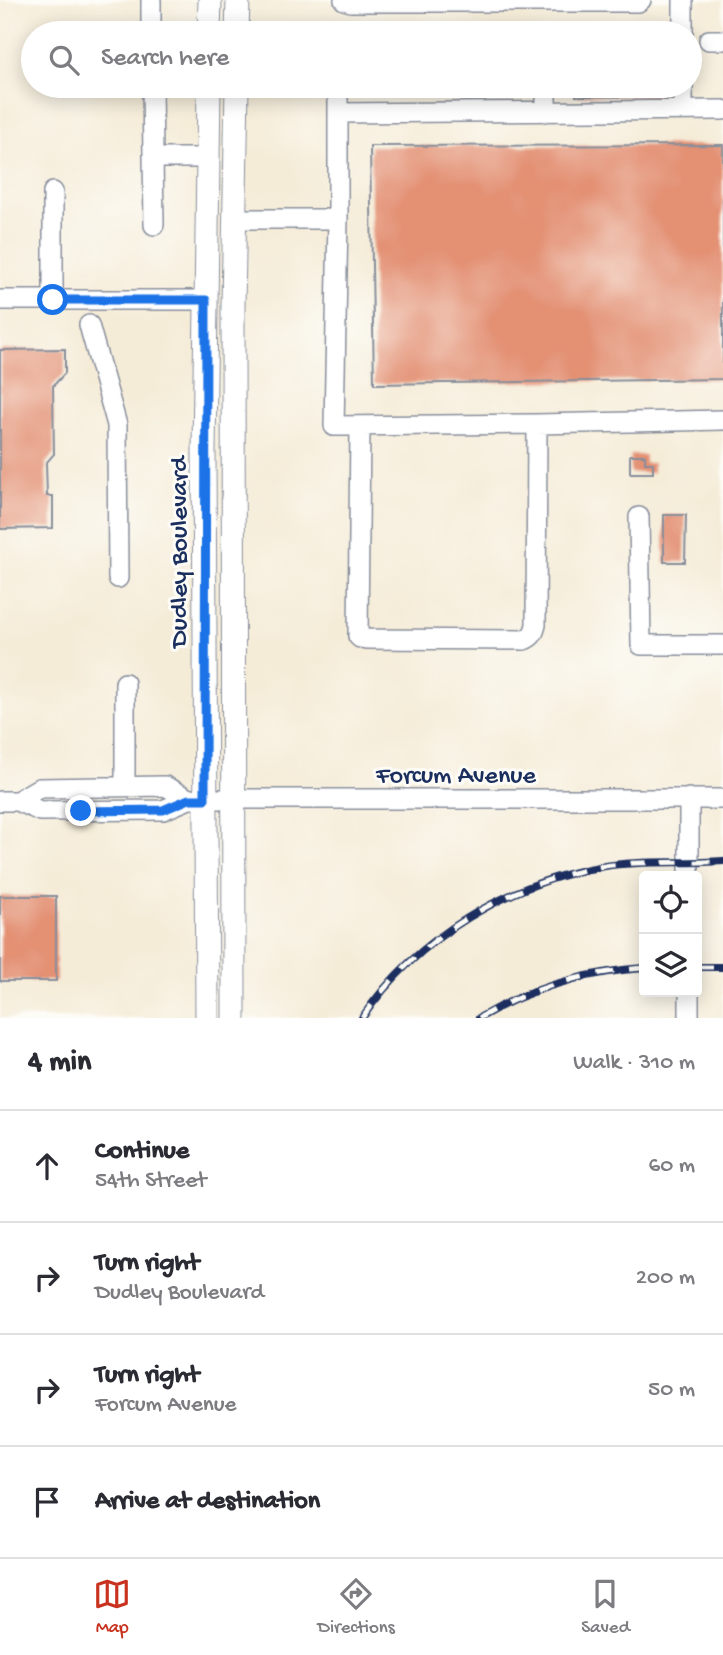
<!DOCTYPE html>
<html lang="en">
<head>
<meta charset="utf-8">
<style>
  body { margin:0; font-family:"Gochi Hand",sans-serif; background:#f7f7f7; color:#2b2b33 }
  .controls { position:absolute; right:21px; bottom:21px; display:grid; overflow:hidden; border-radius:7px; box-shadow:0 4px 18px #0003 }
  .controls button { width:63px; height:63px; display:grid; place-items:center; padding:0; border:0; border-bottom:2px solid #e1e1e2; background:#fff; color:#2b2b33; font:35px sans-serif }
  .stop { position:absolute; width:21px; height:21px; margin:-16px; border:5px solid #1a73e8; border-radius:50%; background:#fff }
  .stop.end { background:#1a73e8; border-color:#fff; box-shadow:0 2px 7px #0008 }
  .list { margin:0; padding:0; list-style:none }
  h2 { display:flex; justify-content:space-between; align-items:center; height:91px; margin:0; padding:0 28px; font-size:30px }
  h2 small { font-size:23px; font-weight:400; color:#7c7c81 }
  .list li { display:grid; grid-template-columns:46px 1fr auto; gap:21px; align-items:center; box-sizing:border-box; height:112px; padding:0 28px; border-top:2px solid #e1e1e2 }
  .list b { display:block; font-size:26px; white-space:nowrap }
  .list p { margin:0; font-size:23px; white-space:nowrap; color:#7c7c81 }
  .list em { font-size:23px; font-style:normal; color:#7c7c81 }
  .icon { flex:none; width:38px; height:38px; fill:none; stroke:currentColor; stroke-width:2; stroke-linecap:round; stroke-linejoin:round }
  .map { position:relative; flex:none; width:723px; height:1018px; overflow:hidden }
  .search { position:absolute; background:#fff; box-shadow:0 4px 18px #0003; left:21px; right:21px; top:21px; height:77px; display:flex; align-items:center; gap:18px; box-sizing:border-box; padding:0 24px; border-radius:38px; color:#7c7c81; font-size:26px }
  .sheet { height:539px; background:#fff }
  nav { display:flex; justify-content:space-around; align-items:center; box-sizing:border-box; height:98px; border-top:2px solid #e1e1e2; background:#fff; font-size:19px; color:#7c7c81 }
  nav a { display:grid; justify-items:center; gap:4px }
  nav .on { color:#c8321e }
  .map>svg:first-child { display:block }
  .building { fill:#e39073 }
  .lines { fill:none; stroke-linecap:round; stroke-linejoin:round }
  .minor-casing { stroke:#888e9b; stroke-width:22 }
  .major-casing { stroke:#888e9b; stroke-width:25 }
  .minor { stroke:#fff; stroke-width:19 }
  .major { stroke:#fff; stroke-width:23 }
  .rail-casing { stroke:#1b2f5e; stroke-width:8 }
  .rail { stroke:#fdfcf7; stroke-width:5; stroke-dasharray:16; stroke-linecap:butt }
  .route { stroke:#1a73e8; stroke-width:9 }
  .labels { text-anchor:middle; stroke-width:6; stroke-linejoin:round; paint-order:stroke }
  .street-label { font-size:26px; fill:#1b2f5e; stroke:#fdfcf7 }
</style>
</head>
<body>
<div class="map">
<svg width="723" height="1018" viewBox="0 0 723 1018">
  <rect width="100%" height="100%" fill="#fdfcf7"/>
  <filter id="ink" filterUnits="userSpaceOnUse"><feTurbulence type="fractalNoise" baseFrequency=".0143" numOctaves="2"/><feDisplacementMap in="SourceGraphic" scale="14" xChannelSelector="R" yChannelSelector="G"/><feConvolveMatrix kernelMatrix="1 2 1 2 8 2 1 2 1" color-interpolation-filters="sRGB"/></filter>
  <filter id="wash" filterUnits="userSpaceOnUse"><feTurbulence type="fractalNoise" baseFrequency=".00686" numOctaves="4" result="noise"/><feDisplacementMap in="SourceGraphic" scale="28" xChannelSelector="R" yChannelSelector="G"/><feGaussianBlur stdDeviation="1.57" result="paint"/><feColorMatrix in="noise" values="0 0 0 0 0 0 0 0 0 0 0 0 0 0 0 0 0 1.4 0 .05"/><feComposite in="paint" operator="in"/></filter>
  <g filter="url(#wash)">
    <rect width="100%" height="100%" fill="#f5ecd8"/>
    <g id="blocks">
      <path class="building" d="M576,86h87v11l-87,-1z
        M723,145v234l-349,5 -4,-238z
        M65,349v24l-12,13 1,68 -8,9 1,33h6v32l-53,1v-179z
        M630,455h15v8h8v10h-23z
        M664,515h22l-1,47h-21z
        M0,896h56v85h-56z"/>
    </g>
  </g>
  <g filter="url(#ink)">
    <use href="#blocks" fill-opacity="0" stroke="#888e9b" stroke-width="2"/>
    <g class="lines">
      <defs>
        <path id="minor" d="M151,0v33
          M344,0l7,2h287l3,-2
          M683,0v33
          M709,40h14
          M152,86l2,139
          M338,86v133l-4,207 203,-2 186,-4
          M683,86v24
          M546,112v-26
          M338,113l385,-3
          M153,158h55
          M235,219h103
          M0,300h206
          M53,301v-109
          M89,325l28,100 1,153
          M360,427l-2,209 2,2 6,1 158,1c8,-3 10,-7 12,-15l1,-201
          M639,517l2,128h82
          M125,683v103
          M0,801h17l23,10 123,-1 26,-11h534
          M17,801l22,-13 126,-2 24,13
          M689,876v-78
          M689,992v26"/>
        <path id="major" d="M209,33l1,-33
          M237,33l1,-33
          M207,1018l-3,-566 5,-366
          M234,1018l-1,-712 4,-220"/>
      </defs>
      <use href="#minor" class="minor-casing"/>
      <use href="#major" class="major-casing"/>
      <use href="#minor" class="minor"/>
      <use href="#major" class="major"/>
      <defs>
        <path id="rail" d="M697,967h26
          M362,1018c55,-81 147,-136 243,-152 39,-6 79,-2 118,-5
          M479,1018c51,-30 106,-46 165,-50"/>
      </defs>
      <use href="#rail" class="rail-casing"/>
      <use href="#rail" class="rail"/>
    </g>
  </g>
  <g class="lines" filter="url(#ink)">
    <path class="route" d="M53,300h153l-1,499h-16l-26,11 -82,1"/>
  </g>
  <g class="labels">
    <g class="street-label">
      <text transform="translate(177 552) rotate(-90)" y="9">Dudley Boulevard</text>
      <text x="456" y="782">Forcum Avenue</text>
    </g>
  </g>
</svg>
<div class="controls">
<button><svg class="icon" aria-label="locate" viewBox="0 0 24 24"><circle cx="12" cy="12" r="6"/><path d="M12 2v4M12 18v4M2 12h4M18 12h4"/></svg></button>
<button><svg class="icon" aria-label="layers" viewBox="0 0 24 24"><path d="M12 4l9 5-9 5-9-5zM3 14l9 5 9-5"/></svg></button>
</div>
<div class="stop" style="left:53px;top:300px"></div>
<div class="stop end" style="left:81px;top:811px"></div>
<div class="search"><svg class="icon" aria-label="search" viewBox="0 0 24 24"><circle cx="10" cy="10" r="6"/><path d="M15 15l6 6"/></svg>Search here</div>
</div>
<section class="sheet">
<h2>4 min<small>Walk · 310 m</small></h2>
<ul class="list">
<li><svg class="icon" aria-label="ahead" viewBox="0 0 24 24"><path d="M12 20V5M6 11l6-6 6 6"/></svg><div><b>Continue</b><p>54th Street</p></div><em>60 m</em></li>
<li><svg class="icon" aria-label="right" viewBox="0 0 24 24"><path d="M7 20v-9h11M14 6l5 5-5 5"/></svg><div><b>Turn right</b><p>Dudley Boulevard</p></div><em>200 m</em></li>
<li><svg class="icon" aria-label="right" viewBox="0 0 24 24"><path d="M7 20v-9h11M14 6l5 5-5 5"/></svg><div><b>Turn right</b><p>Forcum Avenue</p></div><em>50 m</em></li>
<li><svg class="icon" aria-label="arrive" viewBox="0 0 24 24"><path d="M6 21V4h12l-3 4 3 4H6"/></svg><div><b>Arrive at destination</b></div></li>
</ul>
</section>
<nav>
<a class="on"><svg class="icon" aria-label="map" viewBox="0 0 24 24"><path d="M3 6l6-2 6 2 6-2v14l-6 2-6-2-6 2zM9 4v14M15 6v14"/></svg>Map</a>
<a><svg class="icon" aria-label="directions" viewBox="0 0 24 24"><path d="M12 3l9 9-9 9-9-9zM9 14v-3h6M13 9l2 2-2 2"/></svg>Directions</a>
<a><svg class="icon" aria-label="saved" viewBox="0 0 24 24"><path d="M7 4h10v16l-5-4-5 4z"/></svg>Saved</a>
</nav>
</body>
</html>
